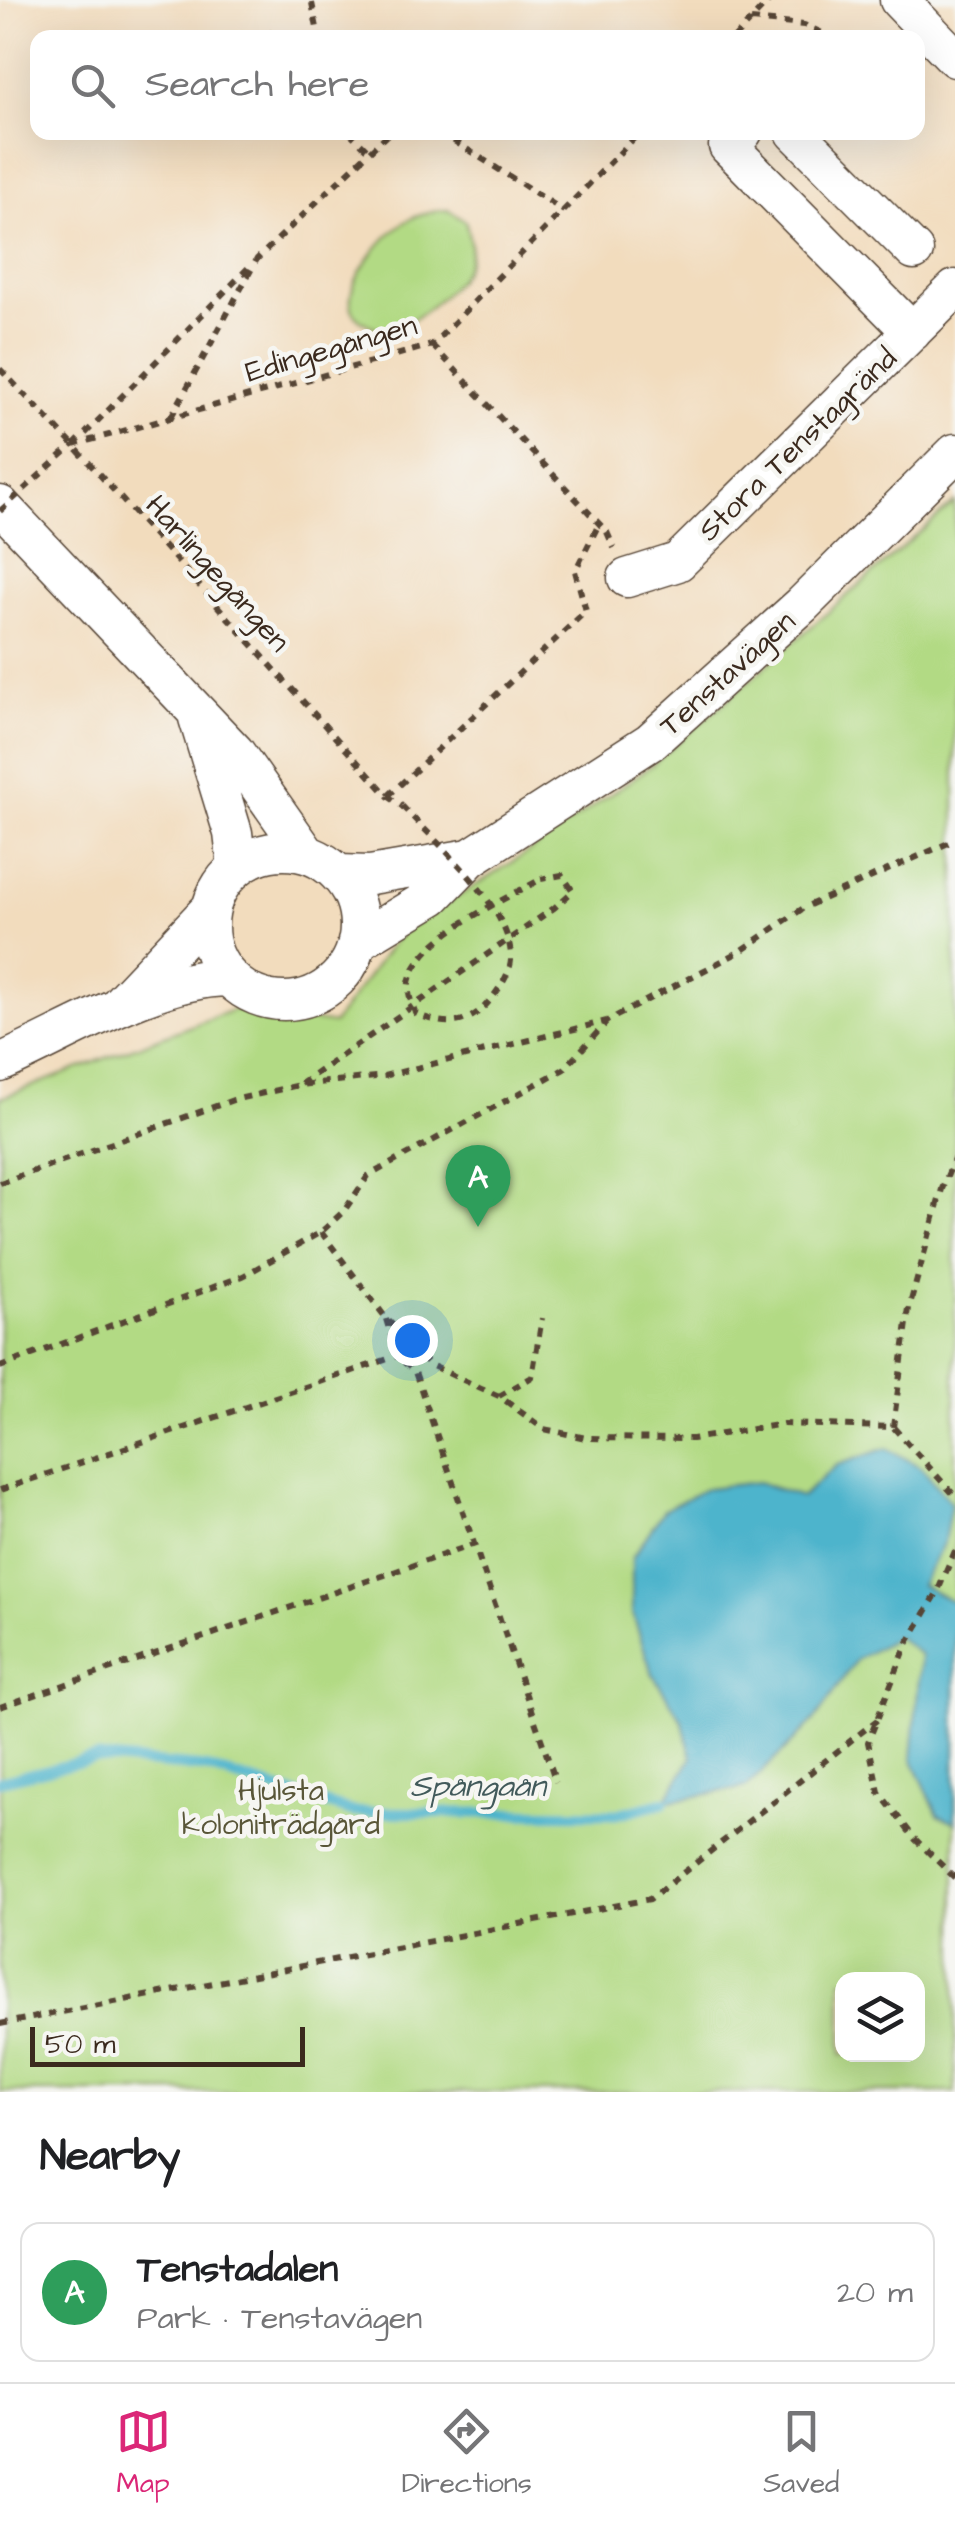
<!DOCTYPE html>
<html lang="en">
<head>
<meta charset="utf-8">
<style>
  body { margin:0; font-family:"Architects Daughter",sans-serif; background:#f2f2f2; color:#202124 }
  .controls { position:absolute; right:30px; bottom:30px; display:grid; overflow:hidden; border-radius:20px; box-shadow:0 10px 40px #0002 }
  .controls button { width:90px; height:90px; display:grid; place-items:center; padding:0; border:0; border-bottom:2px solid #e0e0e0; background:#fff; color:#202124; font:50px sans-serif }
  .scale { position:absolute; left:30px; bottom:25px; width:275px; box-sizing:border-box; padding-left:10px; border:5px solid #3b2a1e; border-top:0; font-size:28px; line-height:35px; white-space:nowrap; color:#3b2a1e; -webkit-text-stroke:8px #f6f6f2; paint-order:stroke }
  .you { position:absolute; left:412px; top:1340px; width:35px; height:35px; margin:-25px; border:8px solid #fff; border-radius:50%; background:#1a73e8; box-shadow:0 0 0 15px #1a73e833 }
  .badge { display:grid; place-items:center; width:65px; height:65px; border-radius:50%; background:#db2777; color:#fff; font-size:32px; font-weight:700 }
  .pin { position:absolute; translate:-50% -82px; filter:drop-shadow(0 2px 5px #0008) }
  .pin::after { content:''; position:absolute; top:52px; width:35px; height:30px; background:inherit; clip-path:polygon(0 0,100% 0,50% 100%) }
  .list { margin:0; padding:0; list-style:none }
  h2 { display:flex; justify-content:space-between; align-items:center; height:130px; margin:0; padding:0 40px; font-size:42px }
  h2 small { font-size:32px; font-weight:400; color:#757577 }
  .list li { display:grid; grid-template-columns:65px 1fr auto; gap:30px; align-items:center; box-sizing:border-box; height:140px; margin:0 20px 20px; padding:0 20px; border:2px solid #e0e0e0; border-radius:20px }
  .list b { display:block; font-size:38px; white-space:nowrap }
  .list p { margin:0; font-size:32px; white-space:nowrap; color:#757577 }
  .list em { font-size:32px; font-style:normal; color:#757577 }
  .icon { flex:none; width:55px; height:55px; fill:none; stroke:currentColor; stroke-width:2; stroke-linecap:round; stroke-linejoin:round }
  .map { position:relative; flex:none; width:955px; height:2092px; overflow:hidden }
  .search { position:absolute; background:#fff; box-shadow:0 10px 40px #0002; left:30px; right:30px; top:30px; height:110px; display:flex; align-items:center; gap:25px; box-sizing:border-box; padding:0 35px; border-radius:20px; color:#757577; font-size:38px }
  .sheet { height:290px; background:#fff }
  nav { display:flex; justify-content:space-around; align-items:center; box-sizing:border-box; height:140px; border-top:2px solid #e0e0e0; background:#fff; font-size:28px; color:#757577 }
  nav a { display:grid; justify-items:center; gap:5px }
  nav .on { color:#db2777 }
  .map>svg:first-child { display:block }
  .green { fill:#b2da84; stroke:#768251; stroke-width:2.5; fill-rule:evenodd }
  .water { fill:#4eb4cc; stroke:#446f75; stroke-width:2.5 }
  .lines { fill:none; stroke-linecap:round; stroke-linejoin:round }
  .stream { stroke:#4eb4cc; stroke-width:11 }
  .minor-casing { stroke:#564536; stroke-width:41 }
  .path { stroke:#564536; stroke-width:6; stroke-dasharray:8 8; stroke-linecap:butt }
  .minor { stroke:#fff; stroke-width:38 }
  .path-bridge { stroke:#564536; stroke-width:6; stroke-dasharray:8 8; stroke-linecap:butt }
  .labels { text-anchor:middle; stroke-width:9; stroke-linejoin:round; paint-order:stroke }
  .street-label { font-size:30px; fill:#3b2a1e; stroke:#f6f6f2 }
  .park-label { font-size:30px; fill:#595638; stroke:#f6f6f2 }
  .water-label { font-size:32px; font-style:italic; fill:#425a5b; stroke:#f6f6f2 }
</style>
</head>
<body>
<div class="map">
<svg width="955" height="2092" viewBox="0 0 955 2092">
  <rect width="100%" height="100%" fill="#f6f6f2"/>
  <filter id="ink" filterUnits="userSpaceOnUse"><feTurbulence type="fractalNoise" baseFrequency=".01" numOctaves="2"/><feDisplacementMap in="SourceGraphic" scale="20" xChannelSelector="R" yChannelSelector="G"/><feConvolveMatrix kernelMatrix="1 2 1 2 8 2 1 2 1" color-interpolation-filters="sRGB"/></filter>
  <filter id="wash" filterUnits="userSpaceOnUse"><feTurbulence type="fractalNoise" baseFrequency=".0048" numOctaves="4" result="noise"/><feDisplacementMap in="SourceGraphic" scale="40" xChannelSelector="R" yChannelSelector="G"/><feGaussianBlur stdDeviation="2.25" result="paint"/><feColorMatrix in="noise" values="0 0 0 0 0 0 0 0 0 0 0 0 0 0 0 0 0 1.4 0 .05"/><feComposite in="paint" operator="in"/></filter>
  <g filter="url(#wash)">
    <rect width="100%" height="100%" fill="#f2dcbd"/>
    <path class="green" d="M448,210l17,11c4,14 7,24 4,38 -7,25 -54,66 -78,70 -11,2 -20,-2 -29,-8 -25,-17 -3,-49 10,-67 20,-27 42,-43 76,-44z
      M955,502v1590h-955v-994l238,-90 95,16 66,-90 126,-80 127,-89zM842,1980h76v74h-76z"/>
    <path class="water" d="M887,1448l35,20 29,35 -7,40 -23,42 34,18v219l-17,-7 -26,-57 9,-103 -24,-18 -41,23 -42,61 -67,66 -83,15 28,-44 -10,-38 -30,-47 -20,-61v-54l32,-48 43,-22 51,-6 43,15 36,-32z"/>
    <g class="lines">
      <path class="stream" d="M0,1781l97,-23 108,10 148,44 264,2 47,-12"/>
    </g>
  </g>
  <g filter="url(#ink)">
    <g class="lines">
      <defs>
        <path id="minor" d="M899,0l56,58
          M743,132l-15,14 184,186
          M795,132l119,119
          M0,505l235,247 71,101
          M627,578l51,-16 277,-273
          M198,718l35,115 4,34
          M209 926a75 75 0 1 1 150 0a75 75 0 1 1-150 0Z
          M339,874l31,1 100,-17
          M357,942l76,-46 37,-38 180,-116 152,-137 153,-152
          M120,1004l91,-96
          M0,1063c67,-29 155,-85 228,-86"/>
      </defs>
      <use href="#minor" class="minor-casing"/>
      <path class="path" d="M312,3l7,35
        M751,20l53,5 30,13
        M268,31l4,7
        M734,38l36,-38
        M349,132l21,20
        M440,132l124,79
        M432,345l175,187 7,16
        M0,369l73,76 315,351 14,10
        M171,417l86,-158 133,-127
        M73,445l359,-100 208,-213
        M74,445l177,-180
        M388,796l198,-185 -11,-40 24,-47
        M301,1084l253,-176 19,-17 -11,-16 -21,4
        M0,1183l233,-83 66,-15 85,-9 223,-55 134,-70 64,-44 150,-67
        M321,1232l65,86 44,47 69,31 45,33 42,9 106,1 91,-15 110,3 62,69
        M386,1319l11,37 18,16 141,410
        M0,1367l243,-91 78,-44 23,-21 24,-35 196,-107 42,-46
        M499,1396l33,-19 10,-59
        M893,1427l16,-119 33,-119 13,-32
        M0,1490l397,-134
        M955,1551l-19,44 -29,49 -39,98 11,50 36,47 40,39
        M0,1707l475,-163
        M0,2024l650,-125 227,-179"/>
      <use href="#minor" class="minor"/>
      <path class="path-bridge" d="M0,511l73,-66
        M402,806c34,37 111,102 109,154 -1,16 -16,35 -26,46 -21,22 -46,19 -70,7 -3,-9 -8,-21 -6,-30 8,-45 95,-83 132,-104"/>
    </g>
  </g>
  <g class="labels">
    <g class="street-label">
      <text transform="translate(331 348) rotate(-16)" y="10">Edingegången</text>
      <text transform="translate(797 444) rotate(-44)" y="10">Stora Tenstagränd</text>
      <text transform="translate(218 573) rotate(48)" y="10">Harlingegången</text>
      <text transform="translate(727 673) rotate(-42)" y="10">Tenstavägen</text>
    </g>
    <g class="park-label">
      <text x="281" y="1800">Hjulsta<tspan x="281" dy="34">koloniträdgård</tspan></text>
    </g>
    <g class="water-label">
      <text x="478" y="1796">Spångaån</text>
    </g>
  </g>
</svg>
<div class="controls">
<button><svg class="icon" aria-label="layers" viewBox="0 0 24 24"><path d="M12 4l9 5-9 5-9-5zM3 14l9 5 9-5"/></svg></button>
</div>
<div class="scale">50 m</div>
<div class="you"></div>
<div class="pin badge" style="left:478px;top:1227px;background:#2e9e5b">A</div>
<div class="search"><svg class="icon" aria-label="search" viewBox="0 0 24 24"><circle cx="10" cy="10" r="6"/><path d="M15 15l6 6"/></svg>Search here</div>
</div>
<section class="sheet">
<h2>Nearby<small></small></h2>
<ul class="list">
<li><span class="badge" style="background:#2e9e5b">A</span><div><b>Tenstadalen</b><p>Park · Tenstavägen</p></div><em>20 m</em></li>
</ul>
</section>
<nav>
<a class="on"><svg class="icon" aria-label="map" viewBox="0 0 24 24"><path d="M3 6l6-2 6 2 6-2v14l-6 2-6-2-6 2zM9 4v14M15 6v14"/></svg>Map</a>
<a><svg class="icon" aria-label="directions" viewBox="0 0 24 24"><path d="M12 3l9 9-9 9-9-9zM9 14v-3h6M13 9l2 2-2 2"/></svg>Directions</a>
<a><svg class="icon" aria-label="saved" viewBox="0 0 24 24"><path d="M7 4h10v16l-5-4-5 4z"/></svg>Saved</a>
</nav>
</body>
</html>
